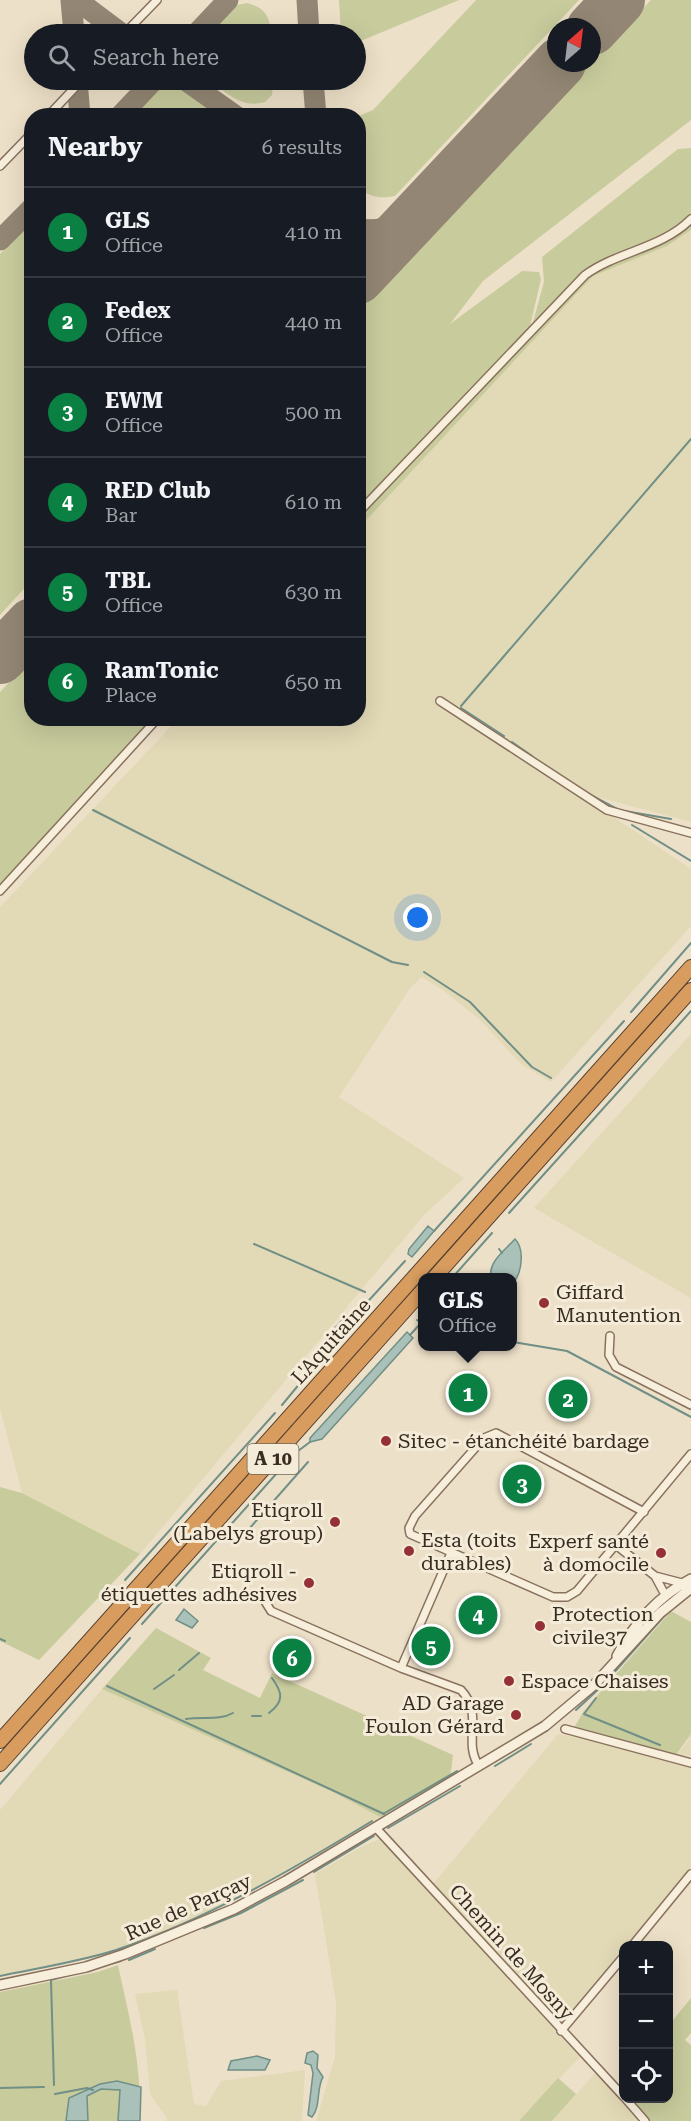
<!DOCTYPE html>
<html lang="en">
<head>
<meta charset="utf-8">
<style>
  body { margin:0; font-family:"Roboto Serif",serif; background:#20242c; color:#f1f3f6 }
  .controls { position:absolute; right:18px; bottom:18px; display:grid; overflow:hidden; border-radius:12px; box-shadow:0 6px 24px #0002 }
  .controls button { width:54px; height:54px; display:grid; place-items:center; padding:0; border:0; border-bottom:2px solid #363941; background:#171b24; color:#f1f3f6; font:30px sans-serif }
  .compass { position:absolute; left:547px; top:18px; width:54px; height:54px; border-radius:50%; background:#171b24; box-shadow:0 6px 24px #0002; rotate:28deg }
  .you { position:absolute; left:418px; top:918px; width:21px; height:21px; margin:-15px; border:4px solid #fff; border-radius:50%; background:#1a73e8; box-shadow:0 0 0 9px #1a73e833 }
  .badge { display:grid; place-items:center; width:39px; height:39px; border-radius:50%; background:#0b8043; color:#fff; font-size:20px; font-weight:700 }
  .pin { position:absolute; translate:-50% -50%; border:3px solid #fff; box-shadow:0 2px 6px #0006 }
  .popup { position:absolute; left:418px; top:1273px; width:99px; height:78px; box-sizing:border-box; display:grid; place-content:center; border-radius:12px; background:#171b24; filter:drop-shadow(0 2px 4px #0005); font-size:20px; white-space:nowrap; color:#9ea1a6 }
  .popup b { font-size:22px; color:#f1f3f6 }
  .popup::after { content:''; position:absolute; left:50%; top:100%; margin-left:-12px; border:12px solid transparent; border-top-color:#171b24 }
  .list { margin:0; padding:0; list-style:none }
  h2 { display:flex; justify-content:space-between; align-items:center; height:78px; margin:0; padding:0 24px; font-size:26px }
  h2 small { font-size:20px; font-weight:400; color:#9ea1a6 }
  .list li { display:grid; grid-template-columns:39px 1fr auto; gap:18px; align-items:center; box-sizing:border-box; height:90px; padding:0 24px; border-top:2px solid #363941 }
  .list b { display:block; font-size:22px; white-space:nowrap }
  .list p { margin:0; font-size:20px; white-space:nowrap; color:#9ea1a6 }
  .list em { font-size:20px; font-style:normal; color:#9ea1a6 }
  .icon { flex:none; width:33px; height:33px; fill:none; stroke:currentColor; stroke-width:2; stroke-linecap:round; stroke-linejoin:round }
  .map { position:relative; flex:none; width:691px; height:2121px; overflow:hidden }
  .search { position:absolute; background:#171b24; box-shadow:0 6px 24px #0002; left:24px; top:24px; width:342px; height:66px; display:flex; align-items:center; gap:15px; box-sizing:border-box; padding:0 21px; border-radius:33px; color:#9ea1a6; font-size:22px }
  .panel { position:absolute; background:#171b24; box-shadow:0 6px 24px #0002; left:24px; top:108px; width:342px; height:618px; border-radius:24px }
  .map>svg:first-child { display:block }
  .farmland { fill:#e2d9b6 }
  .green { fill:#c8cb9c }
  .water { fill:#a9c1b9; stroke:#708f86; stroke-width:1.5 }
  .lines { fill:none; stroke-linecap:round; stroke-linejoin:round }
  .stream { stroke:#708f86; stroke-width:2 }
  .taxiway { stroke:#938674; stroke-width:21 }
  .runway { stroke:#938674; stroke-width:52 }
  .minor-casing { stroke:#88725e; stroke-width:10 }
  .tertiary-casing { stroke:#88725e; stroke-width:12 }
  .motorway-casing { stroke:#564132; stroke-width:16 }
  .minor { stroke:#f8eedc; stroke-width:7 }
  .tertiary { stroke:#f8eedc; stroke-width:9 }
  .motorway { stroke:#d79c5e; stroke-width:14 }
  .poi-dot { fill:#953136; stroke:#f4ebd8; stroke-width:2 }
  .labels { text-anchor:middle; stroke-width:6; stroke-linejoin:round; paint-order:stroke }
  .shield { fill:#f4ebd8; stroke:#716558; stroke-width:1.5 }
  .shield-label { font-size:18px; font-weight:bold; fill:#392c21 }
  .poi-label { font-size:20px; fill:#392c21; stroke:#f4ebd8; text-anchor:start }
  .street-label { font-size:20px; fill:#392c21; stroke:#f4ebd8 }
</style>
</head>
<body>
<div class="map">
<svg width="691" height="2121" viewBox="0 0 691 2121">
  <rect width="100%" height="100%" fill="#ede0c8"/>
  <path class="farmland" d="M691,230v592l-116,-31 116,78v57l-140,156 -30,-18 -41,-44 -36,-29 -22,-14 -12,11 -71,109 125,81 -40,37 -284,339 -118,-61 -22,-85v-501l178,-188 180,-1 1,-190 234,-252 74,-30z
    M691,1034v264l-157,-90z
    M102,1689l231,103 47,25 -150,85 -73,31 -38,15 -39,11 -80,16v-165z
    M558,1734l43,8 90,26v100l-65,77 -2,1 -1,3 -62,75 -128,-140z
    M691,1734v22l-14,-1 10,-13z
    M380,1839l200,218 -61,64h-203l19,-64 1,-54 -21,-129 46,-27z
    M177,1990l17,114 12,2 15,-25 84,-11 -3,51h-136v-4l-16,-23 -5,-55 -10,-45z
    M598,2070l18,19 -3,3 26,29h-87z"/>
  <path class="green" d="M339,0h120l-103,43v-9h-15z
    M476,0h103l-184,196c-15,3 -24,1 -36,-7v-73l14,-6z
    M651,0h40v120l-208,161 -33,43 72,-53 17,1 2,7 -11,47 -13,17 -158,168 -1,-200z
    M247,3c18,5 23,13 24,31h-68l25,-27z
    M161,80h17l49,35h-99z
    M209,80h65l-2,15 -7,7c-23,7 -38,-9 -56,-22z
    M691,148v68l-35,26 -58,22 -66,62 12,-44 -2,-25 136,-108z
    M31,220v361l-31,34v-361z
    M691,222v8l-24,16 -74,30 -234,252 -1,-11 226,-238c34,-24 75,-29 107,-57z
    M31,659l1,59 123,1 -155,165v-192z
    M0,1487l22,6 118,61 -101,106 -39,-19z
    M671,1611l20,11v112l-18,25 -100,-29 10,-18z
    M156,1628l55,30 -8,12 57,28 12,-25 181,82 -3,24 -70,38 -47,-25 -231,-103z
    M118,1965c11,52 25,102 21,156h-139v-129l98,-20z
    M691,1998v35l-6,7 6,5v76h-46l-20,-22 43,-1 1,-73z
    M558,2078l18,16 -24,27h-33z"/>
  <path class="water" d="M428,1226l6,5 -22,26 -4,-3 1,-5z
    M515,1239c10,10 7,34 -2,44v-5l-22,-1c-3,-15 14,-27 24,-38z
    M348,1314l8,4 -19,24h-3l-5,-8z
    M407,1332l6,6 -91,101 -12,3v-4z
    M184,1609l14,12 -6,7 -16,-8z
    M313,2051l5,4 -1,13 6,9c-7,12 -2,30 -11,40l-4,-2 5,-42 -2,-8 -6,-2 2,-10z
    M257,2056l13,4 -5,10h-37l3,-9z
    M117,2081l24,6 -1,34h-22l2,-31 -19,-1 -14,7 1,25h-22l3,-23 31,-14z"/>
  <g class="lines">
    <path class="stream" d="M461,706l230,-267
      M461,708l43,28
      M512,742l20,14
      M587,793l32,17 52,9
      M93,810l299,152 16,3
      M632,825l59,36
      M424,972l46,30 62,65 19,11
      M631,1012l60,-69
      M509,1213l182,-202
      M434,1231l190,-210
      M254,1244l111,48
      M499,1249l3,4
      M452,1278l40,-45
      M360,1310l45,-49
      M417,1320l6,4
      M410,1335l11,-12
      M513,1342l54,9 124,66
      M282,1405l52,-63
      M249,1529l59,-67
      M125,1580l150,-167
      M142,1624l152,-170 16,-12
      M0,1639l5,2
      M179,1670l20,-17
      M107,1686l277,128
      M154,1689l20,-14
      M596,1698l-12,16 76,31
      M576,1710l27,-25 63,-71
      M269,1713c16,-12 13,-21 3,-35
      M252,1716h9
      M186,1719c16,-3 33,2 47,-6
      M495,1766l36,-22
      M0,1784l130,-146
      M383,1814l74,-43
      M388,1828l72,-42
      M314,1872l60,-36
      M204,1928l37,-15 62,-33
      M129,1960l26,-11
      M0,1976c38,-8 78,-14 116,-26 91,-31 174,-79 256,-129
      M54,2085l-3,-105 70,-19
      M0,2088l44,-1
      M55,2094l32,-6 6,2"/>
    <path class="taxiway" d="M71,0l3,34
      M77,0l45,34
      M307,0l2,34
      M196,34l32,-34
      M77,80l3,36
      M185,80l51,36
      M313,80l3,36
      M120,116l34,-36
      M358,228c24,7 47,-9 66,-20
      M0,240l32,-32"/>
    <path class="runway" d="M592,29l27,-29
      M358,278l202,-215
      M0,658l32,-34"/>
    <defs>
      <path id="minor" d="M124,34l33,-34
        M48,116l34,-36
        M0,166l32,-33
        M358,513l227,-238c33,-24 76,-26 106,-56
        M440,701l167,109 84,23
        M0,891l158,-173
        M610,1336l-1,19 7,12 75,38
        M644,1512l-148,-79 -12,5 -69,78 -6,12 1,6 143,63h14l10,-6c38,-45 76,-91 114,-137
        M616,1545l39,31 27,7
        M655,1576l8,15
        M261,1595l10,16 130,57 60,22c24,26 1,51 18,76
        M401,1668l50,-115
        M565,1729l126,34
        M377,1829l247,268
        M632,1946l59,-72
        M561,2031l63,-75
        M625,2098l20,23"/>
      <path id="tertiary" d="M617,1656c17,-32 42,-60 74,-77
        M0,1985l86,-18 39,-13 109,-45 52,-28 259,-155 49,-41 66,-72 31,-25"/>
      <path id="motorway" d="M434,1278l257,-288
        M0,1741l691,-774
        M0,1764l423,-474"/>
    </defs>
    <use href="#minor" class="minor-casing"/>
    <use href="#tertiary" class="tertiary-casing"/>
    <use href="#motorway" class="motorway-casing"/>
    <use href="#minor" class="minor"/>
    <use href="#tertiary" class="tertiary"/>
    <use href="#motorway" class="motorway"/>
  </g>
  <g class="poi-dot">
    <circle cx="544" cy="1303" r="6"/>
    <circle cx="386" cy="1441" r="6"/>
    <circle cx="335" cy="1522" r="6"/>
    <circle cx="409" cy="1551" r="6"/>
    <circle cx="661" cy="1553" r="6"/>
    <circle cx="309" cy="1583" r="6"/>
    <circle cx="540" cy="1626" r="6"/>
    <circle cx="509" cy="1681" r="6"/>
    <circle cx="516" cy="1715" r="6"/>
  </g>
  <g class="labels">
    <rect class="shield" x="247.5" y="1444" width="51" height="30" rx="4.5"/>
    <g class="shield-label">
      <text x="273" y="1465">A 10</text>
    </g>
    <g class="poi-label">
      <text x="556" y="1299">Giffard<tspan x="556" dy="23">Manutention</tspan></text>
      <text x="398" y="1448">Sitec - étanchéité bardage</text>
      <text x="323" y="1517" text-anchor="end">Etiqroll<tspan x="323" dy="23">(Labelys group)</tspan></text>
      <text x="421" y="1547">Esta (toits<tspan x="421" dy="23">durables)</tspan></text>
      <text x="649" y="1548" text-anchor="end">Experf santé<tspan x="649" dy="23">à domocile</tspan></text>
      <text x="297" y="1578" text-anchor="end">Etiqroll -<tspan x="297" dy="23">étiquettes adhésives</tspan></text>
      <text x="552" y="1621">Protection<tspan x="552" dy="23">civile37</tspan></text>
      <text x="521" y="1688">Espace Chaises</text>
      <text x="504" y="1710" text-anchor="end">AD Garage<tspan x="504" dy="23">Foulon Gérard</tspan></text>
    </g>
    <g class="street-label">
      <text transform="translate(331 1341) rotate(-48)" y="7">L'Aquitaine</text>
      <text transform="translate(188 1907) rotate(-24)" y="7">Rue de Parçay</text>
      <text transform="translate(512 1952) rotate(48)" y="7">Chemin de Mosny</text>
    </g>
  </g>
</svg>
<div class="controls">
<button>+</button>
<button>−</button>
<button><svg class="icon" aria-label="locate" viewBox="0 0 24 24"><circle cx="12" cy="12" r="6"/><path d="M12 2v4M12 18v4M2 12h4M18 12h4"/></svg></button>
</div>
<svg class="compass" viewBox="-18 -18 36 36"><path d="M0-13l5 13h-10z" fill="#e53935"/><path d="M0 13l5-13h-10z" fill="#9ea1a6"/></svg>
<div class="you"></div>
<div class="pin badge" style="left:468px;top:1393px">1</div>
<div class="popup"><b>GLS</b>Office</div>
<div class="pin badge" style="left:568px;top:1399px">2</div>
<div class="pin badge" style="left:522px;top:1484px">3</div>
<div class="pin badge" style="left:478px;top:1615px">4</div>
<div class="pin badge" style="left:431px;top:1646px">5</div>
<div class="pin badge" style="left:292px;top:1658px">6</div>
<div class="search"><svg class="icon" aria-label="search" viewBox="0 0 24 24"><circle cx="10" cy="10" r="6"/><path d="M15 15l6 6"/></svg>Search here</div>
<section class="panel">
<h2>Nearby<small>6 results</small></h2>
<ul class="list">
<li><span class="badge">1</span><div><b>GLS</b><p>Office</p></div><em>410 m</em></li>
<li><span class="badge">2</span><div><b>Fedex</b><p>Office</p></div><em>440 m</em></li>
<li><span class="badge">3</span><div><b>EWM</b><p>Office</p></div><em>500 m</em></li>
<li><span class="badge">4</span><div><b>RED Club</b><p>Bar</p></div><em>610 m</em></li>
<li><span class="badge">5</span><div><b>TBL</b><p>Office</p></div><em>630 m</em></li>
<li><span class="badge">6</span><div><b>RamTonic</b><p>Place</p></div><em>650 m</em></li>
</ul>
</section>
</div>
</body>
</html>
